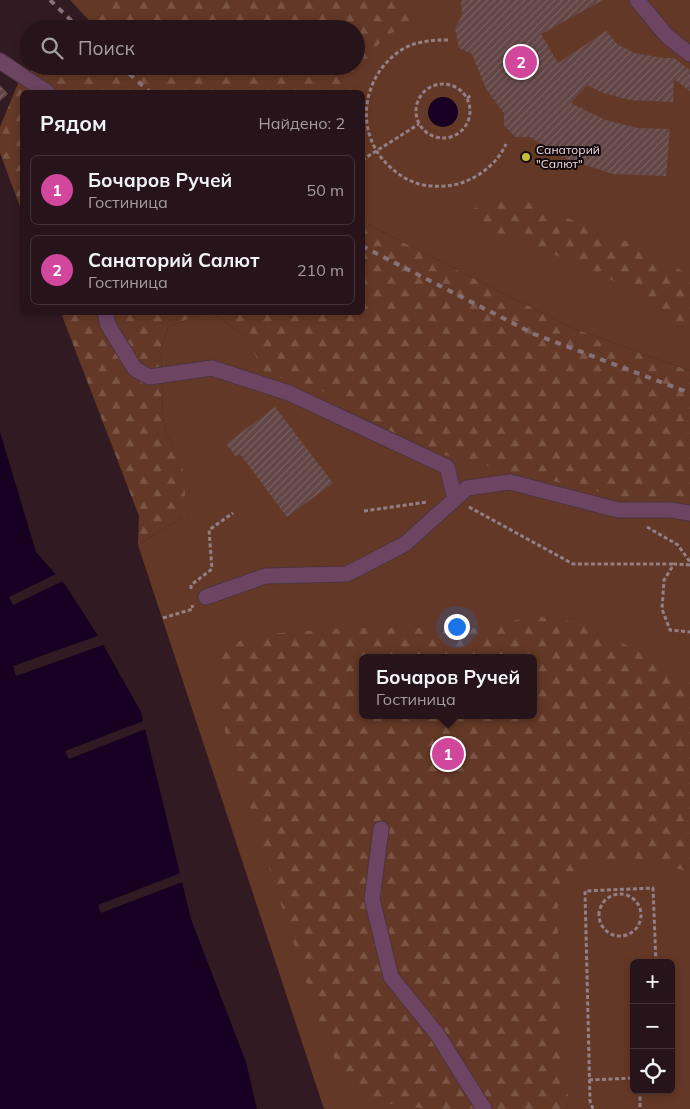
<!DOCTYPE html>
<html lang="ru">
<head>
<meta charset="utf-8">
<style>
  body { margin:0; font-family:Mulish,sans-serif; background:#322127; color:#f1f3f6 }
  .controls { position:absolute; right:15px; bottom:15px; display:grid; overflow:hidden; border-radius:8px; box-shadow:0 2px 8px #0003 }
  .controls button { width:45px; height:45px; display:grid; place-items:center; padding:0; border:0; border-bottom:1px solid #423339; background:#26141a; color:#f1f3f6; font:25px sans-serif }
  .you { position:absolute; left:456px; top:626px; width:18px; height:18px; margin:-12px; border:4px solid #fff; border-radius:50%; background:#1a73e8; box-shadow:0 0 0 8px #1a73e833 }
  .badge { display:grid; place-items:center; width:32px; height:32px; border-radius:50%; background:#ea580c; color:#fff; font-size:16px; font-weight:700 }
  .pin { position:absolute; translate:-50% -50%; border:2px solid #fff; box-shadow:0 1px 5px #0006 }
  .popup { position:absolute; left:359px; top:654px; width:178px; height:65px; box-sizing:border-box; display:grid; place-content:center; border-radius:8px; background:#26141a; filter:drop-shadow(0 1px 4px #0005); font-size:16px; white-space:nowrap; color:#a49ea2 }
  .popup b { font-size:19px; color:#f1f3f6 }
  .popup::after { content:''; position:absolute; left:50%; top:100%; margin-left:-10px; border:10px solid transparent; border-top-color:#26141a }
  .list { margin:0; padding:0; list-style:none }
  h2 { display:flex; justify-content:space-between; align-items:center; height:65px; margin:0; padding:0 20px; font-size:21px }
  h2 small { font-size:16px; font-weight:400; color:#a49ea2 }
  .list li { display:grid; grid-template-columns:32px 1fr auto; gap:15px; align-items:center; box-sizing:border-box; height:70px; margin:0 10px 10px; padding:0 10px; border:1px solid #423339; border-radius:8px }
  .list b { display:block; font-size:19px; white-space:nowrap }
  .list p { margin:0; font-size:16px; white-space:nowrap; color:#a49ea2 }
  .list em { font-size:16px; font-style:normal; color:#a49ea2 }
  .icon { flex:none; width:28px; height:28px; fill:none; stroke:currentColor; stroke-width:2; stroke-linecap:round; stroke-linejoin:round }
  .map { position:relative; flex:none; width:690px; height:1109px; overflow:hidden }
  .search { position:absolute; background:#26141a; box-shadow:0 2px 8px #0003; left:20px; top:20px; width:345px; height:55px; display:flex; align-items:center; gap:12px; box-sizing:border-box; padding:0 18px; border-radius:28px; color:#a49ea2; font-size:19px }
  .panel { position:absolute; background:#26141a; box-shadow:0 2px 8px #0003; left:20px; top:90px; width:345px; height:225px; border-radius:8px }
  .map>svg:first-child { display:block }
  .green { fill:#643826; fill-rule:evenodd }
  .forest { fill:url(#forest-firs); fill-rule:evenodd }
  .water { fill:#170021 }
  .pier { fill:#321a22 }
  .building { fill:url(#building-hatch) }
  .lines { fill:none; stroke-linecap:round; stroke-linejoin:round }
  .minor-casing { stroke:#4c353c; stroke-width:17 }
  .path { stroke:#937f85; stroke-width:3; stroke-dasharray:4 2.5; stroke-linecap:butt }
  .minor { stroke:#6d4462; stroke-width:15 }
  .rail { stroke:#867178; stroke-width:4; stroke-dasharray:6 6; stroke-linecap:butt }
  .poi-dot { fill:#c2bd3f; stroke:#13090c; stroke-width:2 }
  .labels { text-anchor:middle; stroke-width:4; stroke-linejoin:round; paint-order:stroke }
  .poi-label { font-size:12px; fill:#ebdadf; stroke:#13090c; text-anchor:start }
</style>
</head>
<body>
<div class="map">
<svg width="690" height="1109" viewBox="0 0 690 1109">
  <defs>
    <pattern id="forest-firs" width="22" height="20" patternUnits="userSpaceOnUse" patternTransform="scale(1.25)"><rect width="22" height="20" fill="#643826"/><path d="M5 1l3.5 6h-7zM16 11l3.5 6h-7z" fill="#7a5445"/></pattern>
    <pattern id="building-hatch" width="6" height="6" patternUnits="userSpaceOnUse" patternTransform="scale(1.25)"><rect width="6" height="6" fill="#624645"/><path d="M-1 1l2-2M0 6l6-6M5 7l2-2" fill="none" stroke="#79605f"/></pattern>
  </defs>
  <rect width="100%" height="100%" fill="#321a22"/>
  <path class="green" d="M70,0h620v371l-120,-44 -207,-105 -1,-130h-192l186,-26v-37h-259z
    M203,313h9l33,23 445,126v647h-366l-186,-564 49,-31 -15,-71 -6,-9 -3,-17 -2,-67 7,-23zM363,658h170v57h-170zM634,963h37v127h-37z"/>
  <path class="forest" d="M110,0h299v24l-23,12 -23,27 -11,29h-330v120l-22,-59v-26l19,-46 17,-15h320v-37h-277z
    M512,196l116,46 62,33v57l-32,-11 -19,-28 -63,-30 -97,-37 -7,-17z
    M363,222l207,105 120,44v148l-68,-22 -160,-37 -75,-22 -33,-33 -48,-21 -41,-10 -20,-38 -33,-23 150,-1z
    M61,313h142l-35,14 -7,23 2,67 3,17 6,9 9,7 6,64 -49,31 1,-29z
    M534,616l49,7 107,55v194c-42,-10 -95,-29 -126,14 -4,7 -5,18 -7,26l8,173 7,24h-144l-46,-6 -37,-24 -20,-39 -99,-306 -12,-51 7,-34 33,-14 94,-7h134zM363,658h170v57h-170z"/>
  <path class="water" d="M428 112a15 15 0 1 1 30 0a15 15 0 1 1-30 0Z
    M0,432l36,120 30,34 34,53 41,73 50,207 55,143 11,47h-257z"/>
  <path class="pier" d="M58,573l7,7 -52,25 -4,-8z
    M100,635l6,9 -90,32 -3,-10z
    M146,720l2,8 -79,31 -4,-8z
    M183,872l2,9 -84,32 -3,-8z"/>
  <path class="building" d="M461,0h142l-62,34 17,29 48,-32 11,13 17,9 29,5h11l16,12v21l-16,-12 -1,23 -43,-2 -27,-7 -16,-8 -16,18 34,17 33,8 32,1 -4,47 -53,-2 -46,-15 -37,-22h-15l-11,-12v-12l-18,-24 -14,-35 -13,-6 -4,-20 7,-12z
    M0,85l8,9 -8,7z
    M275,407l58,76 -46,34 -47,-63 -4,3 -10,-13z"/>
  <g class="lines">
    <defs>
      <path id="minor" d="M637,0l30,36 23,18
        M0,61l47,31
        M105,312l3,13 27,44 14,8 63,-9 77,25 158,74 8,32
        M206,597l59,-21 82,-2 58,-30 62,-56 43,-6 108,28h53l19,3
        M381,829l-9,70 19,78 46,57 47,75"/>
    </defs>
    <use href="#minor" class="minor-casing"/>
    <path class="path" d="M448,40c-16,0 -31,1 -45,9 -40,24 -50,81 -16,115 10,10 22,18 36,21 14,2 28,2 41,-3 18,-7 34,-20 42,-38
      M416 111a27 27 0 1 1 54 0a27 27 0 1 1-54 0Z
      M467,98l5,-3
      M362,160l57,-36
      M469,507l104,57h101
      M364,511l63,-9
      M647,527l31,18 12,17
      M690,565l-16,-1 -10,16 -2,29 8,21 20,2
      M191,589v-4l21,-16 -3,-39 24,-17
      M163,618l30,-9 -1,-4
      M599 915a21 21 0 1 1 42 0a21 21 0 1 1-42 0Z
      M589,1080l45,-2
      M640,1090v19
      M593,1109l-3,-8 -5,-210 68,-3 3,75"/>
    <use href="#minor" class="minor"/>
    <path class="rail" d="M50,0l30,29
      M120,66l30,26
      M362,246l172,88 156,59"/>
  </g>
  <circle class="poi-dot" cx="526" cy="157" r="5"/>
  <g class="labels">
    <g class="poi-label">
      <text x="536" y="154">Санаторий<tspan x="536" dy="14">"Салют"</tspan></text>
    </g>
  </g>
</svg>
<div class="controls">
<button>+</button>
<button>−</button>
<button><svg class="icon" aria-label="locate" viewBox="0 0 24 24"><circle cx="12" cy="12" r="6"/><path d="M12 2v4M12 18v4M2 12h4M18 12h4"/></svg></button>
</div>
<div class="you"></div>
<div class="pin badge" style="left:448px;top:754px;background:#d1479c">1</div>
<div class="popup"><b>Бочаров Ручей</b>Гостиница</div>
<div class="pin badge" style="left:521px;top:62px;background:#d1479c">2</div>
<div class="search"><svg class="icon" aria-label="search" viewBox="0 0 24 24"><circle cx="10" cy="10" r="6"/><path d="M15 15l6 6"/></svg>Поиск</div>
<section class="panel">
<h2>Рядом<small>Найдено: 2</small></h2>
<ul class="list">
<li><span class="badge" style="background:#d1479c">1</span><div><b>Бочаров Ручей</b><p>Гостиница</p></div><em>50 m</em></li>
<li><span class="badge" style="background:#d1479c">2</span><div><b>Санаторий Салют</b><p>Гостиница</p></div><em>210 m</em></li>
</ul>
</section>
</div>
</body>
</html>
